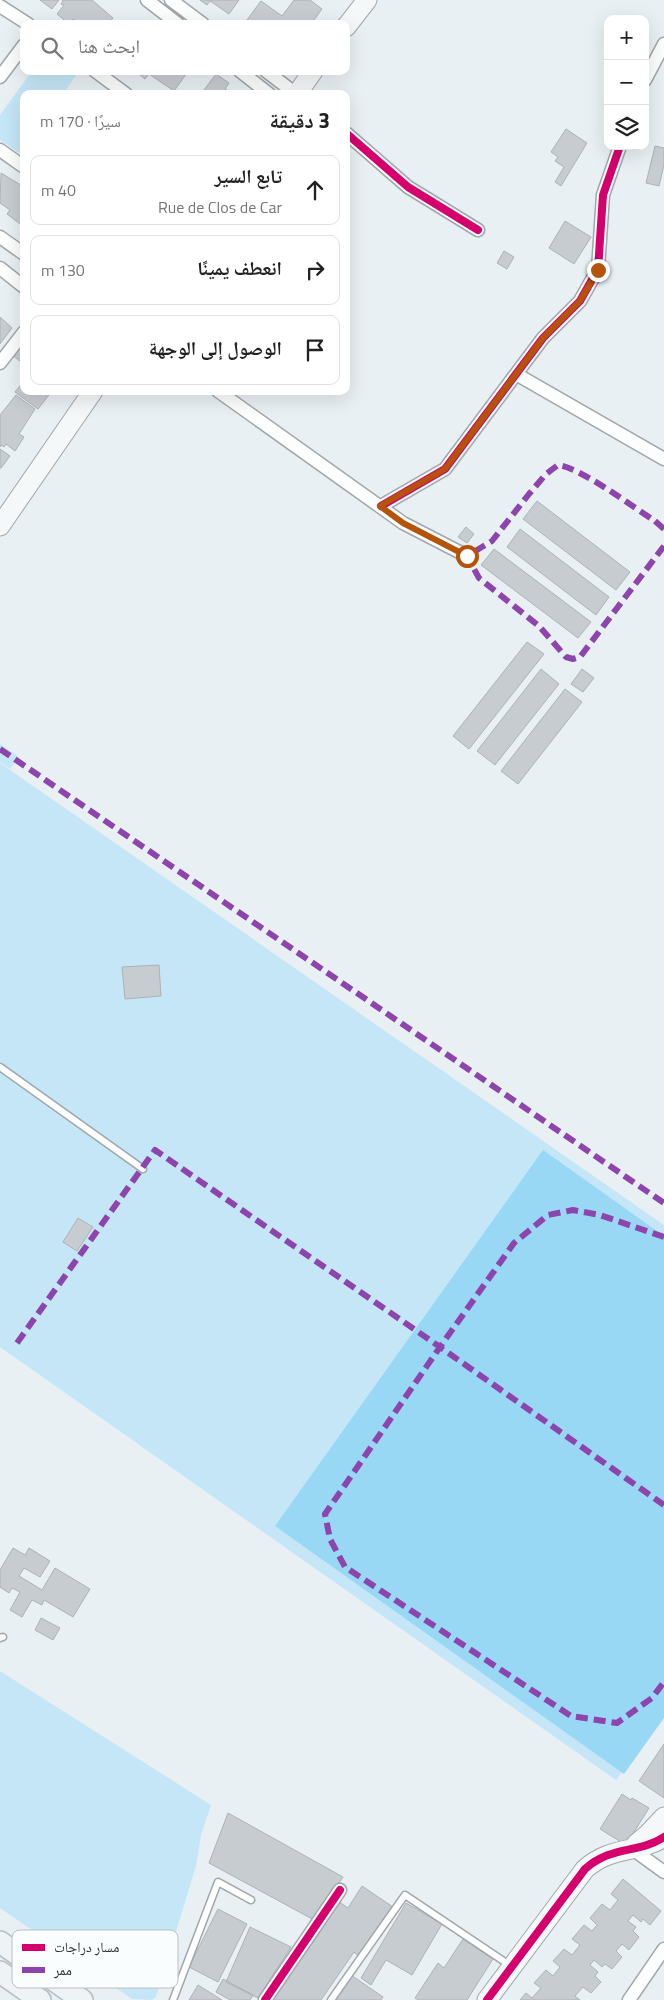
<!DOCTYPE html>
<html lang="ar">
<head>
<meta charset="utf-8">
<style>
  body { margin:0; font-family:"Titillium Web","Noto Naskh Arabic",sans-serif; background:#f6f6f6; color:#222; direction:rtl }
  .controls { position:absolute; right:15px; top:15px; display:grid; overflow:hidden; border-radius:10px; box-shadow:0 5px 20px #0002 }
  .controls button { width:45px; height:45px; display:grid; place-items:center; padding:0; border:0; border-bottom:1px solid #e0e0e0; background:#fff; color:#222; font:25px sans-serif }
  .stop { position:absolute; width:15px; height:15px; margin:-11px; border:4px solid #b45309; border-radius:50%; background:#fff }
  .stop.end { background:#b45309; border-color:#fff; box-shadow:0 1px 5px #0008 }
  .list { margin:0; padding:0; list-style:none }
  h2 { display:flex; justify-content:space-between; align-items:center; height:65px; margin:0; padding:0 20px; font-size:21px }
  h2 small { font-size:16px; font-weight:400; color:#767676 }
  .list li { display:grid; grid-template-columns:32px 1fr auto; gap:15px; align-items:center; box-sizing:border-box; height:70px; margin:0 10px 10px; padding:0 10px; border:1px solid #e0e0e0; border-radius:10px }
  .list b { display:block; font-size:19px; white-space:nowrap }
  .list p { margin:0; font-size:16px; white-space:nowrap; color:#767676 }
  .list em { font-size:16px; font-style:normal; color:#767676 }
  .icon { flex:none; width:28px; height:28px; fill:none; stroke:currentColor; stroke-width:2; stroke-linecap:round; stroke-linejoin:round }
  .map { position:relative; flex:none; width:664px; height:2000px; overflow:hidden; direction:ltr }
  .search { position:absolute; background:#fff; box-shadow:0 5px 20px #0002; left:20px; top:20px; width:330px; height:55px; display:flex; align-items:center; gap:12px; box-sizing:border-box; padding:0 18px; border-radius:10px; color:#767676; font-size:19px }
  .panel { position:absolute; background:#fff; box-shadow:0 5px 20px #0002; left:20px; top:90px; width:330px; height:305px; border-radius:10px; direction:rtl }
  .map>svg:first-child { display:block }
  .green { fill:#c5e6f7 }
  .forest { fill:#98d8f5 }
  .building { fill:#c6ccd0; stroke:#acb2b5 }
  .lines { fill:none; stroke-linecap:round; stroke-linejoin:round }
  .lane-casing { stroke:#a0a6a9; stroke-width:9 }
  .street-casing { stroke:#a0a6a9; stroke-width:15 }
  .secondary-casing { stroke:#a0a6a9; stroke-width:21 }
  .primary-casing { stroke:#b4bec4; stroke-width:24 }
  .lane { stroke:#fcfdfd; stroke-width:6 }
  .street { stroke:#fcfdfd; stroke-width:12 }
  .secondary { stroke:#f5f8f9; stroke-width:19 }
  .primary { stroke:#eef3f5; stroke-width:21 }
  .quiet { stroke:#8e44ad; stroke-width:6; stroke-dasharray:12 6; stroke-linecap:butt }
  .cycleway-casing { stroke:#fafdfe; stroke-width:11 }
  .cycleway { stroke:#d6006c; stroke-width:8 }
  .route { stroke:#b45309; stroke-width:6 }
  .key { fill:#fafdfe; stroke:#bcc0c1; stroke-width:1 }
  .key-label { font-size:14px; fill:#2b3033 }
</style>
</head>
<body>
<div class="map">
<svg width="664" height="2000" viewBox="0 0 664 2000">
  <rect width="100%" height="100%" fill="#e8f0f4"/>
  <path class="green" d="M32,71h47l-16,23h-39v53l-5,6 -19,-13v-25z
    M0,744l19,13 -9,12 -10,-7z
    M0,763l664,462v492l-48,63 -616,-433z
    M0,1671l211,134 -10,30 -5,31 -40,131 -4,3 -20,-1 -132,-91z"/>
  <path class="forest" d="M543,1150l121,86v482l-40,56 -349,-248z"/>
  <path class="building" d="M40,0h19l-7,9z
    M62,0h30l21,18 -5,6h-29l-6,-5 -4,5 -12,-10 7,-9 -3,-1 2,-3z
    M200,0h39l-10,14 -19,-13 -3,4z
    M294,0h16l12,9 -11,15h-67l17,-23 21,15z
    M135,71h51l1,2 -13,18 -25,-17 -4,5z
    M216,74l13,9 -4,6 7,5h-31z
    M566,129l21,14 -26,43 -6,-4 9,-15 -9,-6 3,-4 -7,-5z
    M655,146l9,2v17l-5,21 -13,-3z
    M1,173l23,14v40l-17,-13 3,-4 -10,-7z
    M565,221l26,16 -17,27 -25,-16z
    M504,251l10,6 -7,12 -10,-6z
    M0,317l12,11 -12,16z
    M24,339v25l-12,-9z
    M24,381v10h28l-14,18 -23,-17z
    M16,395l19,14 -16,25 5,3 -9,14 -9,-7 -2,3 -3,-2 -1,2v-32z
    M0,449l10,7 -9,12h-1z
    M537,501l93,71 -14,18 -93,-71z
    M466,527l8,7 -7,9 -9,-6z
    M520,529l89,68 -13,18 -89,-68z
    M494,549l97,73 -13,16 -97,-73z
    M527,642l17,12 -75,95 -16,-13z
    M541,669l18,15 -64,81 -18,-14z
    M582,669l12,9 -11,14 -12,-8z
    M565,689l17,13 -64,82 -17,-13z
    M159,965l2,31 -36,3 -3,-32z
    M78,1218l15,9 -16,24 -14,-9z
    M13,1548l12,7 4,-7 21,13 -10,16 -16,-9 -5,8 23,14 13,-22 35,21 -17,28 -29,-17 -2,5 -10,-5 -10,17 -12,-7 10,-18 -8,-4 -3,5 -9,-6v-17z
    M41,1618l19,10 -7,12 -18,-10z
    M664,1744v54l-25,-17z
    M622,1794l9,6 1,-2 17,10 -23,37 -26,-16z
    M228,1813l115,64 -29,43 -105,-57z
    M623,1879l38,32 -11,14 -7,-6 -2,3 -8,-7 -5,6 8,6 -3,4 6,6 -10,13 -7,-6 -6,7 6,6 -10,12 -7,-5 -3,3 -8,-7 -4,5 8,7 -3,4 6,6 -10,11 -8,-6 -8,9 5,4h-60l6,-7 6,5 9,-10 -7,-5 12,-13 7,6 7,-9 -7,-6 11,-12 8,6 8,-10 -8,-6 12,-14 8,6 5,-6 -7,-7 12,-14 8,6 8,-10 -7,-6z
    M362,1886l31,21 -34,49 -5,-4 -33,48h-50l67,-99 10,7z
    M406,1903l36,21 -30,51 -26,-15 -15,25 -10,-7z
    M218,1909l29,15 -29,58 -29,-15z
    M250,1927l41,20 -33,51 -32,-16z
    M463,1939l30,20 -26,41h-49l-3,-2 23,-35 6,5z
    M351,1975l32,22 -2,3h-46z
    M223,1979l30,16 -3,5h-20l-14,-8z
    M198,1985l24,15h-33z"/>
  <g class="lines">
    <defs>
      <path id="lane" d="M0,1067l143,102
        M0,1638l3,-1
        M173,2000l45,-118 33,18
        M331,2000l74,-105 106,71"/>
      <path id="street" d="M147,0l31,24
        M171,0l32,24
        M0,6l28,18
        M95,71l31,23
        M240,71l29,23
        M266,71l30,23
        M0,77l24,-32
        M645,80l19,-36
        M346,133l62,54 70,43
        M0,150l24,17
        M0,237l24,17
        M0,268l24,19
        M0,363l24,-31
        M516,374l148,85
        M218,391l185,132 64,33
        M381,506l64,-37 98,-131 37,-37 18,-32 5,-74 17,-49
        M631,1848l33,24
        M265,2000l75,-110
        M629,2000l35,-51"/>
      <path id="secondary" d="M346,27l21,-27
        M297,94l16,-23
        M0,526l93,-135
        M636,1844l12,-10 16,-17
        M487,2000l98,-131c27,-24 53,-15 79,-32"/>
      <path id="primary" d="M0,1942l82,58
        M0,1972l40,28"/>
    </defs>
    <use href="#lane" class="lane-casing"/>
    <use href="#street" class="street-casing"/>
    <use href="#secondary" class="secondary-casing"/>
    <use href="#primary" class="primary-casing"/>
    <use href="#lane" class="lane"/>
    <use href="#street" class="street"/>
    <use href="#secondary" class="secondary"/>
    <use href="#primary" class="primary"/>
    <path class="quiet" d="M664,529l-9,-8c-22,-14 -74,-53 -97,-56l-12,9 -17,20 -37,47 -25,15 12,22 60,48 27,31 7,2 7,-2 84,-111
      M0,749l664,454
      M664,1237l-64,-22 -27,-5 -25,5 -34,28 -74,104 -115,167 5,25 15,28 226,149 46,7 35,-25 12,-16
      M17,1343l138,-193 285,197 224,158"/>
    <defs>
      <path id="cycleway" d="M346,133l62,54 70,43
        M381,506l64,-37 98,-131 37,-37 18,-32 5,-74 17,-49
        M265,2000l75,-110
        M487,2000l98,-131c27,-24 53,-15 79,-32"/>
    </defs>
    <use href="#cycleway" class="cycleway-casing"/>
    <use href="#cycleway" class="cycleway"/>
  </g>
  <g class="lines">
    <path class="route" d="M467,556l-64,-33 -23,-17 65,-37 98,-131 37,-37 18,-31"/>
  </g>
  <rect x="12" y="1930" width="166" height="58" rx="8" class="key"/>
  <rect x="22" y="1944" width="23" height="7" fill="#d6006c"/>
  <rect x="22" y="1967" width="23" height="6" fill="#8e44ad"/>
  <g class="key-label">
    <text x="54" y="1952">مسار دراجات</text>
    <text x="54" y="1975">ممر</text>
  </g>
</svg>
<div class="controls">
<button>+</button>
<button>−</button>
<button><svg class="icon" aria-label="layers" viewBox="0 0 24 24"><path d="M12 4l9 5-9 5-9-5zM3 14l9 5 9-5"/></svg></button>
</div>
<div class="stop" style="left:467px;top:556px"></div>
<div class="stop end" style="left:598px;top:270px"></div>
<div class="search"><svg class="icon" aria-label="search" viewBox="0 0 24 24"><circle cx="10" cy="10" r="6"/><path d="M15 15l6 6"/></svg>ابحث هنا</div>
<section class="panel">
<h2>3 دقيقة<small>سيرًا · 170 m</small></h2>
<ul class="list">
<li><svg class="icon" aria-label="ahead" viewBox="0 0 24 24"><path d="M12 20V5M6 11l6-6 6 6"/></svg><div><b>تابع السير</b><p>Rue de Clos de Car</p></div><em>40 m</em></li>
<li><svg class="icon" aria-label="right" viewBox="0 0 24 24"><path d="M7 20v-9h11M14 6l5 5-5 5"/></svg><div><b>انعطف يمينًا</b></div><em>130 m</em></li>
<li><svg class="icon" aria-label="arrive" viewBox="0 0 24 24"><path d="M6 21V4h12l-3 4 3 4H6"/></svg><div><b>الوصول إلى الوجهة</b></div></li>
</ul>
</section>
</div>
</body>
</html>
